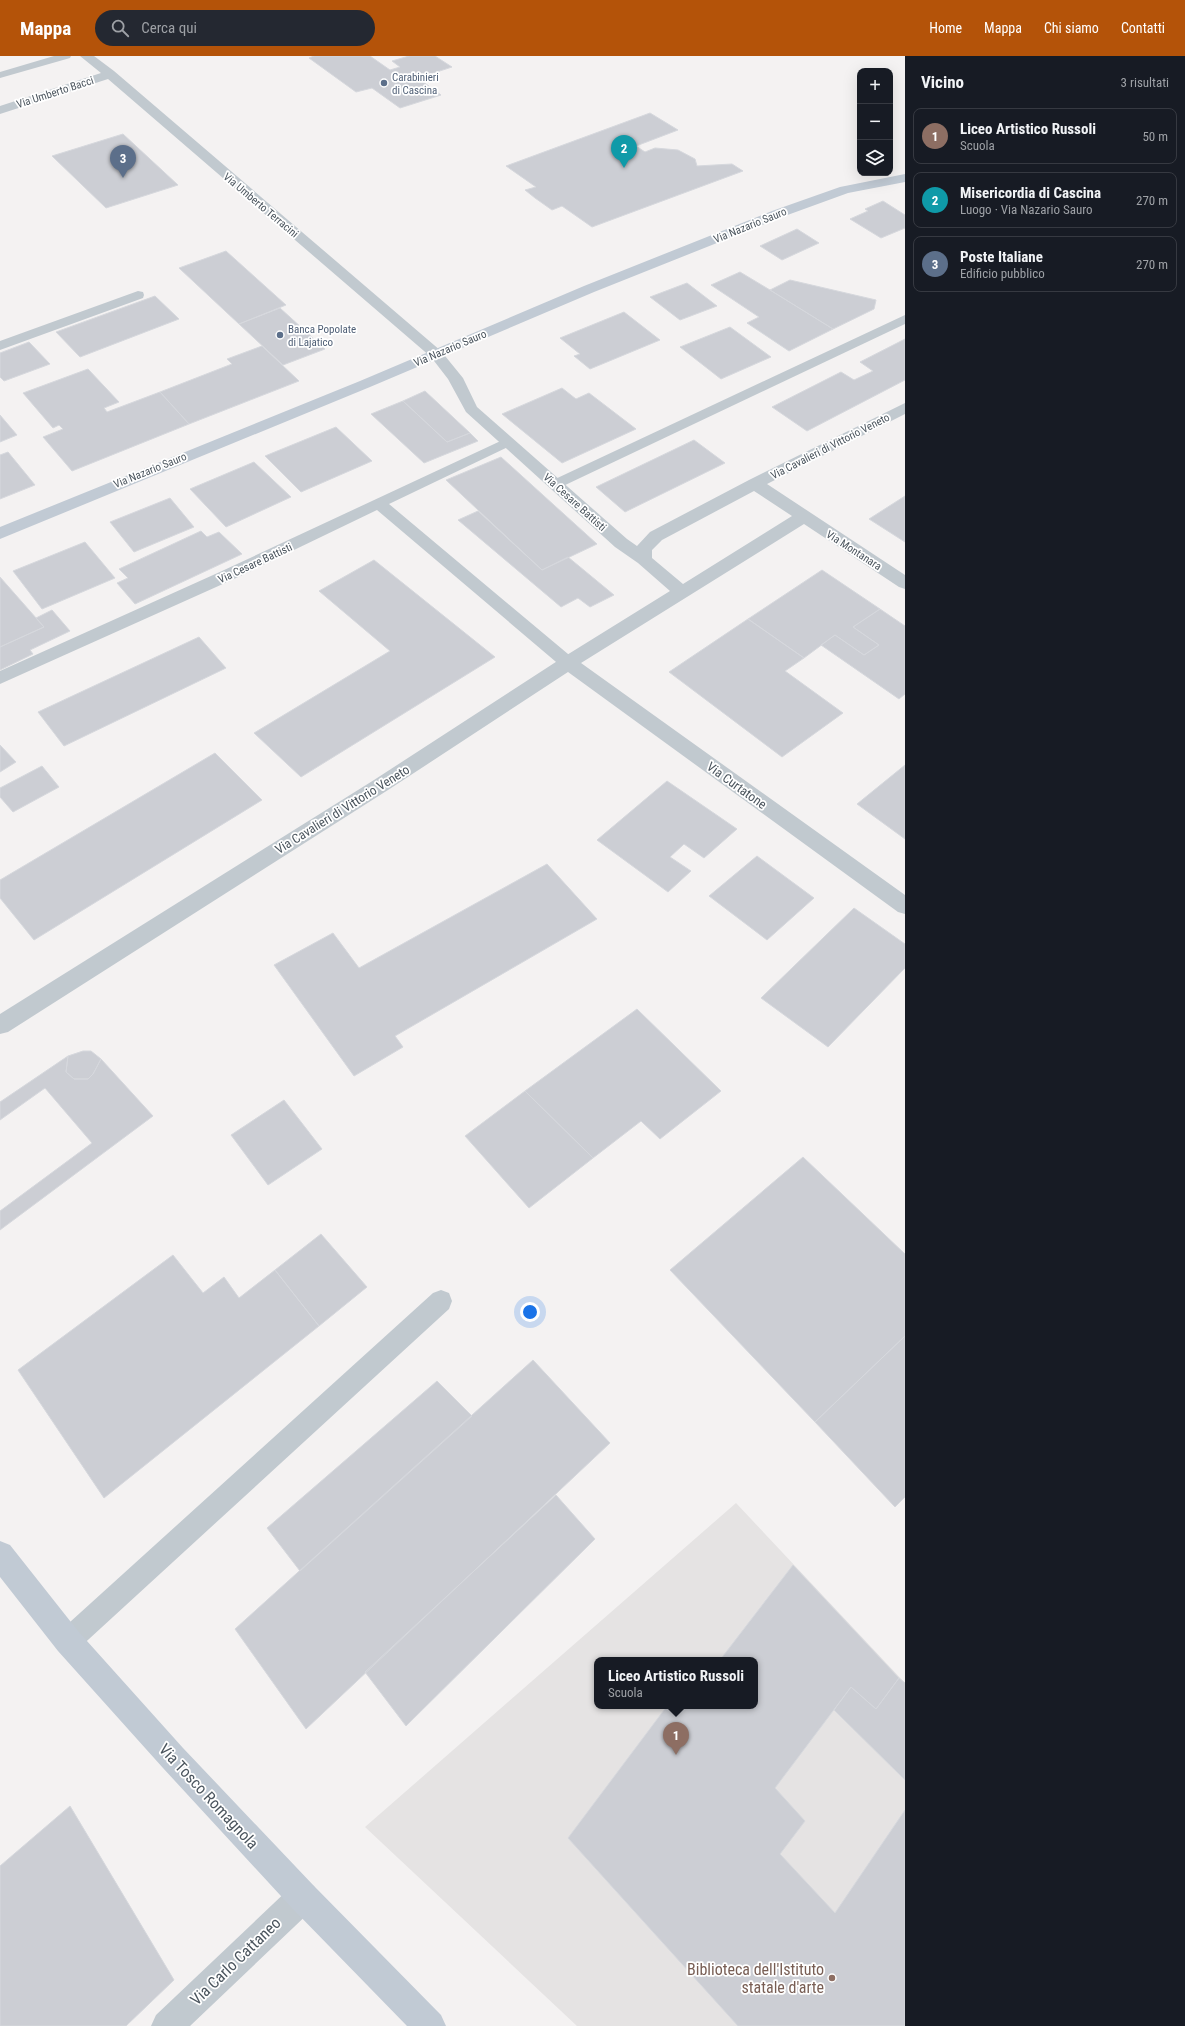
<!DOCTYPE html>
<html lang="it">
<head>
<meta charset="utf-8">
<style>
  body { margin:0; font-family:"Roboto Condensed",sans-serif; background:#242831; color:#f1f3f6 }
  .controls { position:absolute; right:12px; top:12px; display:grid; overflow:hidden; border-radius:8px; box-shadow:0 4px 16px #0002 }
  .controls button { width:36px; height:36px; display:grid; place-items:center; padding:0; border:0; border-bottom:1px solid #363941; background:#171b24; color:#f1f3f6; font:20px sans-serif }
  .you { position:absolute; left:530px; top:1256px; width:14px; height:14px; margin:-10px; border:3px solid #fff; border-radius:50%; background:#1a73e8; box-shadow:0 0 0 6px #1a73e833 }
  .badge { display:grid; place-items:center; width:26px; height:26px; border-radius:50%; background:#b45309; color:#fff; font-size:13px; font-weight:700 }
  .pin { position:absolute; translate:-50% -33px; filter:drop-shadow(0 1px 2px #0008) }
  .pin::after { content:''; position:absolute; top:21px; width:14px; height:12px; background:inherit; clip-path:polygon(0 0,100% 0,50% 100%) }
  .popup { position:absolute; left:594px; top:1601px; width:164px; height:52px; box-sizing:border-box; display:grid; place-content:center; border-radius:8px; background:#171b24; filter:drop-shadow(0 1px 3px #0005); font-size:13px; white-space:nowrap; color:#9ea1a6 }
  .popup b { font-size:15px; color:#f1f3f6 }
  .popup::after { content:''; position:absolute; left:50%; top:100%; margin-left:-8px; border:8px solid transparent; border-top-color:#171b24 }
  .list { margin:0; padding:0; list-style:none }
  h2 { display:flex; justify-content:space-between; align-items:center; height:52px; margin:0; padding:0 16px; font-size:17px }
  h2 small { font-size:13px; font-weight:400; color:#9ea1a6 }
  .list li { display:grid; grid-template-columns:26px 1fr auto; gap:12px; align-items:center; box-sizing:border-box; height:56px; margin:0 8px 8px; padding:0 8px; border:1px solid #363941; border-radius:8px }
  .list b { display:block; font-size:15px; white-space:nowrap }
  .list p { margin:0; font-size:13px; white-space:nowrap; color:#9ea1a6 }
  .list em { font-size:13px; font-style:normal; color:#9ea1a6 }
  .icon { flex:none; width:22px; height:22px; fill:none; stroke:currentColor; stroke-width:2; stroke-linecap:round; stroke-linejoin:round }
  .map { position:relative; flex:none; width:905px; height:1970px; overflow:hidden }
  header { display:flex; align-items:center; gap:24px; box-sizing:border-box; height:56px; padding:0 20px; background:#b45309; color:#fff }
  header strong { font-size:19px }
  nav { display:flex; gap:22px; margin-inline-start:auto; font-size:14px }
  .search { width:280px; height:36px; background:#242831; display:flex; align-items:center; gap:10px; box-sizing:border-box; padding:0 14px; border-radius:22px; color:#9ea1a6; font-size:15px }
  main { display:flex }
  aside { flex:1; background:#171b24 }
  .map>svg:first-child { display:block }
  .education { fill:#e5e3e3; fill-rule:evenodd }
  .building { fill:#ccced4; stroke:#d6d8dd }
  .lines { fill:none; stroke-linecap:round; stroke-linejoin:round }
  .lane { fill:#c1c9cf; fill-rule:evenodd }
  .street { fill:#c1c9cf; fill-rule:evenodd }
  .secondary { fill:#c1cad4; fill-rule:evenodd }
  .service-dot { fill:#5c6f8a; stroke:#fff; stroke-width:1.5 }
  .education-dot { fill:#8d6e63; stroke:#fff; stroke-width:1.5 }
  .labels { text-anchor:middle; stroke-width:3.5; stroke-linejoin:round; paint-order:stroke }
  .far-service-label { font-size:11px; fill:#4e5e75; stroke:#fff; text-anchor:start }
  .far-street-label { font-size:11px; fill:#4b555e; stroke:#fff }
  .street-label { font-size:13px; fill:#4b555e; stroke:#fff }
  .near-street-label { font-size:16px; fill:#4b555e; stroke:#fff }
  .near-education-label { font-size:16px; fill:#785e54; stroke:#fff; text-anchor:end }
</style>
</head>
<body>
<header>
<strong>Mappa</strong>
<div class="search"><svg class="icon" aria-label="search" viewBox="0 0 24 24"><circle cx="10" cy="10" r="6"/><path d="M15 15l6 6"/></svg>Cerca qui</div>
<nav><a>Home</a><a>Mappa</a><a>Chi siamo</a><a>Contatti</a></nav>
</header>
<main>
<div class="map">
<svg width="905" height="1970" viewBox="0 0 905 1970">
  <rect width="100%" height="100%" fill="#f4f2f2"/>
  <path class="education" d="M736,1447l169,180v343h-328l-212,-199zM597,1604h158v46h-158z"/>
  <path class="building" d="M314,0h56l20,14 10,-3 -8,-6 17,-5h26l17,11 -34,11 23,17 -41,13 -28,-20 -16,4 -47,-34z
    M650,57l28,17 -42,16 9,6 10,-4 23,2 17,9 2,7 35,-2 11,7 -151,56 -30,-21 -10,4 -17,-12 -10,-8 11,-3 -30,-21z
    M123,78l55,51 -72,23 -54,-52z
    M883,145l22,14v13l-24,10 -31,-19 18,-8 -3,-2z
    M797,173l22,14 -37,17 -22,-14z
    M226,195l60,54 -47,19 -60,-56z
    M740,216l30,18 63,39 -44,22 -42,-28 12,-6 -48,-32z
    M790,224l86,20 -2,9 -41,20 -63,-39z
    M687,227l30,23 -37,14 -30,-23z
    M155,240l24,23 -99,38 -24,-25z
    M280,252l45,41 -42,16 -44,-41z
    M624,256l36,28 -70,29 -16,-13 6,-2 -20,-16z
    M730,271l41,30 -50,22 -41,-32z
    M905,283v41l-98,51 -35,-24 69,-35 13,8 19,-9 -13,-9z
    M29,286l21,22 -46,17 -4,-4v-24z
    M262,290l37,35 -110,43 -29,-32 72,-28 -5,-5z
    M88,313l31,33 -15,6 3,4 53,-20 29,32 -117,47 -29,-34 20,-8 -4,-4 -6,3 -30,-35z
    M562,332l14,11 13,-6 47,36 -74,34 -60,-49z
    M425,335l45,42 -23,9 -44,-41z
    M403,345l44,41 23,-9 8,8 -54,22 -53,-49z
    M0,359l17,20 -17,7z
    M336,371l36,34 -71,31 -36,-36z
    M694,384l31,23 -100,49 -29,-25z
    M8,396l27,33 -35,14v-44z
    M501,401l96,87 -55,26 -96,-90z
    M254,406l37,35 -65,30 -36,-38z
    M905,440v46l-36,-23z
    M170,442l24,29 -60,25 -24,-30z
    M478,455l64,59 26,-13 46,38 -24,12 -12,-9 -17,9 -103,-87z
    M201,475l6,6 12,-5 23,22 -107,50 -18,-21 11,-5 -9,-9z
    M85,486l30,36 -73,31 -29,-38z
    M374,504l121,97 -194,120 -47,-44 136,-82 -71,-60z
    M822,514l58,39 -27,18 26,18 -15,10 -29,-20 -31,23 -56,-39z
    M0,521l44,50 -44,20z
    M880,553l25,17v68l-6,5 -78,-54 14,-10 29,20 15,-10 -26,-18z
    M52,554l18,21 -40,19 3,4 -33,16v-23l44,-20 -8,-9z
    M748,563l56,39 -19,13 58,42 -61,44 -113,-85z
    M199,581l27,31 -162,78 -26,-34z
    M0,689l16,17 -16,10z
    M215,697l47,47 -228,140 -34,-42v-18z
    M905,709v74l-48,-35z
    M42,710l17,21 -46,25 -13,-15v-9z
    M667,725l70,48 -33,29 -20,-14 -14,13 21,14 -23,21 -71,-52z
    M757,800l57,42 -47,42 -58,-44z
    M547,808l50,55 -202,117 8,11 -49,29 -80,-111 59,-32 26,35z
    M854,852l51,36v24l-77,79 -67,-49z
    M637,953l84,82 -61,48 -19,-18 -48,37 -68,-67z
    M83,995h8l10,8 -8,15 -5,5h-14l-8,-7 2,-16z
    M68,1000l-2,16 8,7h14l5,-5 8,-15 52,57 -153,114v-19l92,-68 -47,-55 -45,32v-18z
    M525,1035l68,67 -64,50 -64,-72z
    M284,1044l38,49 -54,36 -37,-50z
    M803,1101l102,97v82l-90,86 -145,-152z
    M321,1178l46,53 -48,39 -44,-56z
    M173,1199l30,38 21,-16 15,21 36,-28 44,56 -215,172 -86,-128z
    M905,1280v161l-10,10 -80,-85z
    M533,1304l77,83 -304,286 -71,-100z
    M437,1325l35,35 -172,155 -33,-43z
    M556,1439l39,44 -189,187 -41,-54z
    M793,1509l106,113 -23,31 -25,-22 -76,101 30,33 -25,33 55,59 70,-103v216h-167l-170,-188 99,-132h88v-46h-35z
    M899,1622l6,5v97l-71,-70 17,-23 25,22z
    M70,1750l104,174 -48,46h-126v-160z"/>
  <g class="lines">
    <path class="lane" d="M54,0h17l-1,2 -70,20v-6z
      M138,235l5,1 1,3 -1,3 -143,52v-9z
      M905,259v9l-344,163h-10l-2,-3 2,-3z
      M507,382l5,1 2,3 -2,3 -123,59 185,155 2,4 -2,4 -6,2 -6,-2 -185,-157 -143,69 -234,105v-13l222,-100z
      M441,1234l8,3 3,8 -3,8 -372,341 -9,4 -9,-4 -4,-9 4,-9 374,-339z"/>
    <path class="street" d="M80,0h14l20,15 327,280 22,27 14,29 150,132 10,7 13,-14 99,-52 156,-77v11l-138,70 138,91v14l-6,-2 -95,-63 -223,139 324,232v19l-7,-2 -330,-240 -180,118 -380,242 -8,2v-20l374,-234 188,-122 108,-67 -32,-28 -23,-16 -149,-135 -18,-33 -17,-22 -323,-278 -108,35v-8l101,-33zM754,435l38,25 -109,68 -31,-26v-8l10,-10z
      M303,1826l11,4 4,11 -4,11 -124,118h-39l5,-11 136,-129z"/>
    <path class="secondary" d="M905,118v8l-57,11 -66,24 -188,75 -224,95 -370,152v-12l360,-146 224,-95 188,-75 68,-24z
      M0,1485l10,4 68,86 105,117 131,138 127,129 5,11h-39l-115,-118 -129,-140 -105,-117 -58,-74z"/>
  </g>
  <g class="service-dot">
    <circle cx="384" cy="27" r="4"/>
    <circle cx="280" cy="279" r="4"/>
  </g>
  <circle class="education-dot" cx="832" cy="1922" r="4"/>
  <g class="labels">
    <g class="far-service-label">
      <text x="392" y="25">Carabinieri<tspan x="392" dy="13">di Cascina</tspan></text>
      <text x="288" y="277">Banca Popolate<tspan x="288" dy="13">di Lajatico</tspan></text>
    </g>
    <g class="far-street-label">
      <text transform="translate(55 36) rotate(-18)" y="4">Via Umberto Bacci</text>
      <text transform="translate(261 149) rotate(40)" y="4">Via Umberto Terracini</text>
      <text transform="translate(750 169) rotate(-22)" y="4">Via Nazario Sauro</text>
      <text transform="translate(450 292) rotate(-23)" y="4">Via Nazario Sauro</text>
      <text transform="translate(830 390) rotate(-27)" y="4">Via Cavalieri di Vittorio Veneto</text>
      <text transform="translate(150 414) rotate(-22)" y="4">Via Nazario Sauro</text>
      <text transform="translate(575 446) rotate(42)" y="4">Via Cesare Battisti</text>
      <text transform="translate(854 494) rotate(33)" y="4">Via Montanara</text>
      <text transform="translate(255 507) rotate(-25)" y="4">Via Cesare Battisti</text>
    </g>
    <g class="street-label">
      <text transform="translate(737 729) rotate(36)" y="5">Via Curtatone</text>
      <text transform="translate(342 753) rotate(-32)" y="5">Via Cavalieri di Vittorio Veneto</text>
    </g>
    <g class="near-street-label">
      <text transform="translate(209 1740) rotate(47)" y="6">Via Tosco Romagnola</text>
      <text transform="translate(235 1905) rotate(-44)" y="6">Via Carlo Cattaneo</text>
    </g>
    <g class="near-education-label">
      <text x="824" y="1919">Biblioteca dell'Istituto<tspan x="824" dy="18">statale d'arte</tspan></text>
    </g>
  </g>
</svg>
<div class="controls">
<button>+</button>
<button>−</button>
<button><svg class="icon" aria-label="layers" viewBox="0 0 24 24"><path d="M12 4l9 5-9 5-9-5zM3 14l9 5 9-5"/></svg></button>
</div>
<div class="you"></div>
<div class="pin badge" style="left:676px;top:1699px;background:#8d6e63">1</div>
<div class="popup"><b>Liceo Artistico Russoli</b>Scuola</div>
<div class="pin badge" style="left:624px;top:112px;background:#0f9aa8">2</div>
<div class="pin badge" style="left:123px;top:122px;background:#5c6f8a">3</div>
</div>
<aside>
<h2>Vicino<small>3 risultati</small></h2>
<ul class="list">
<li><span class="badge" style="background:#8d6e63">1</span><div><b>Liceo Artistico Russoli</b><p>Scuola</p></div><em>50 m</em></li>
<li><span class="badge" style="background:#0f9aa8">2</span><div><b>Misericordia di Cascina</b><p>Luogo · Via Nazario Sauro</p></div><em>270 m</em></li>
<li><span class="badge" style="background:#5c6f8a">3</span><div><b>Poste Italiane</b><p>Edificio pubblico</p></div><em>270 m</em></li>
</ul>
</aside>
</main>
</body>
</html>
